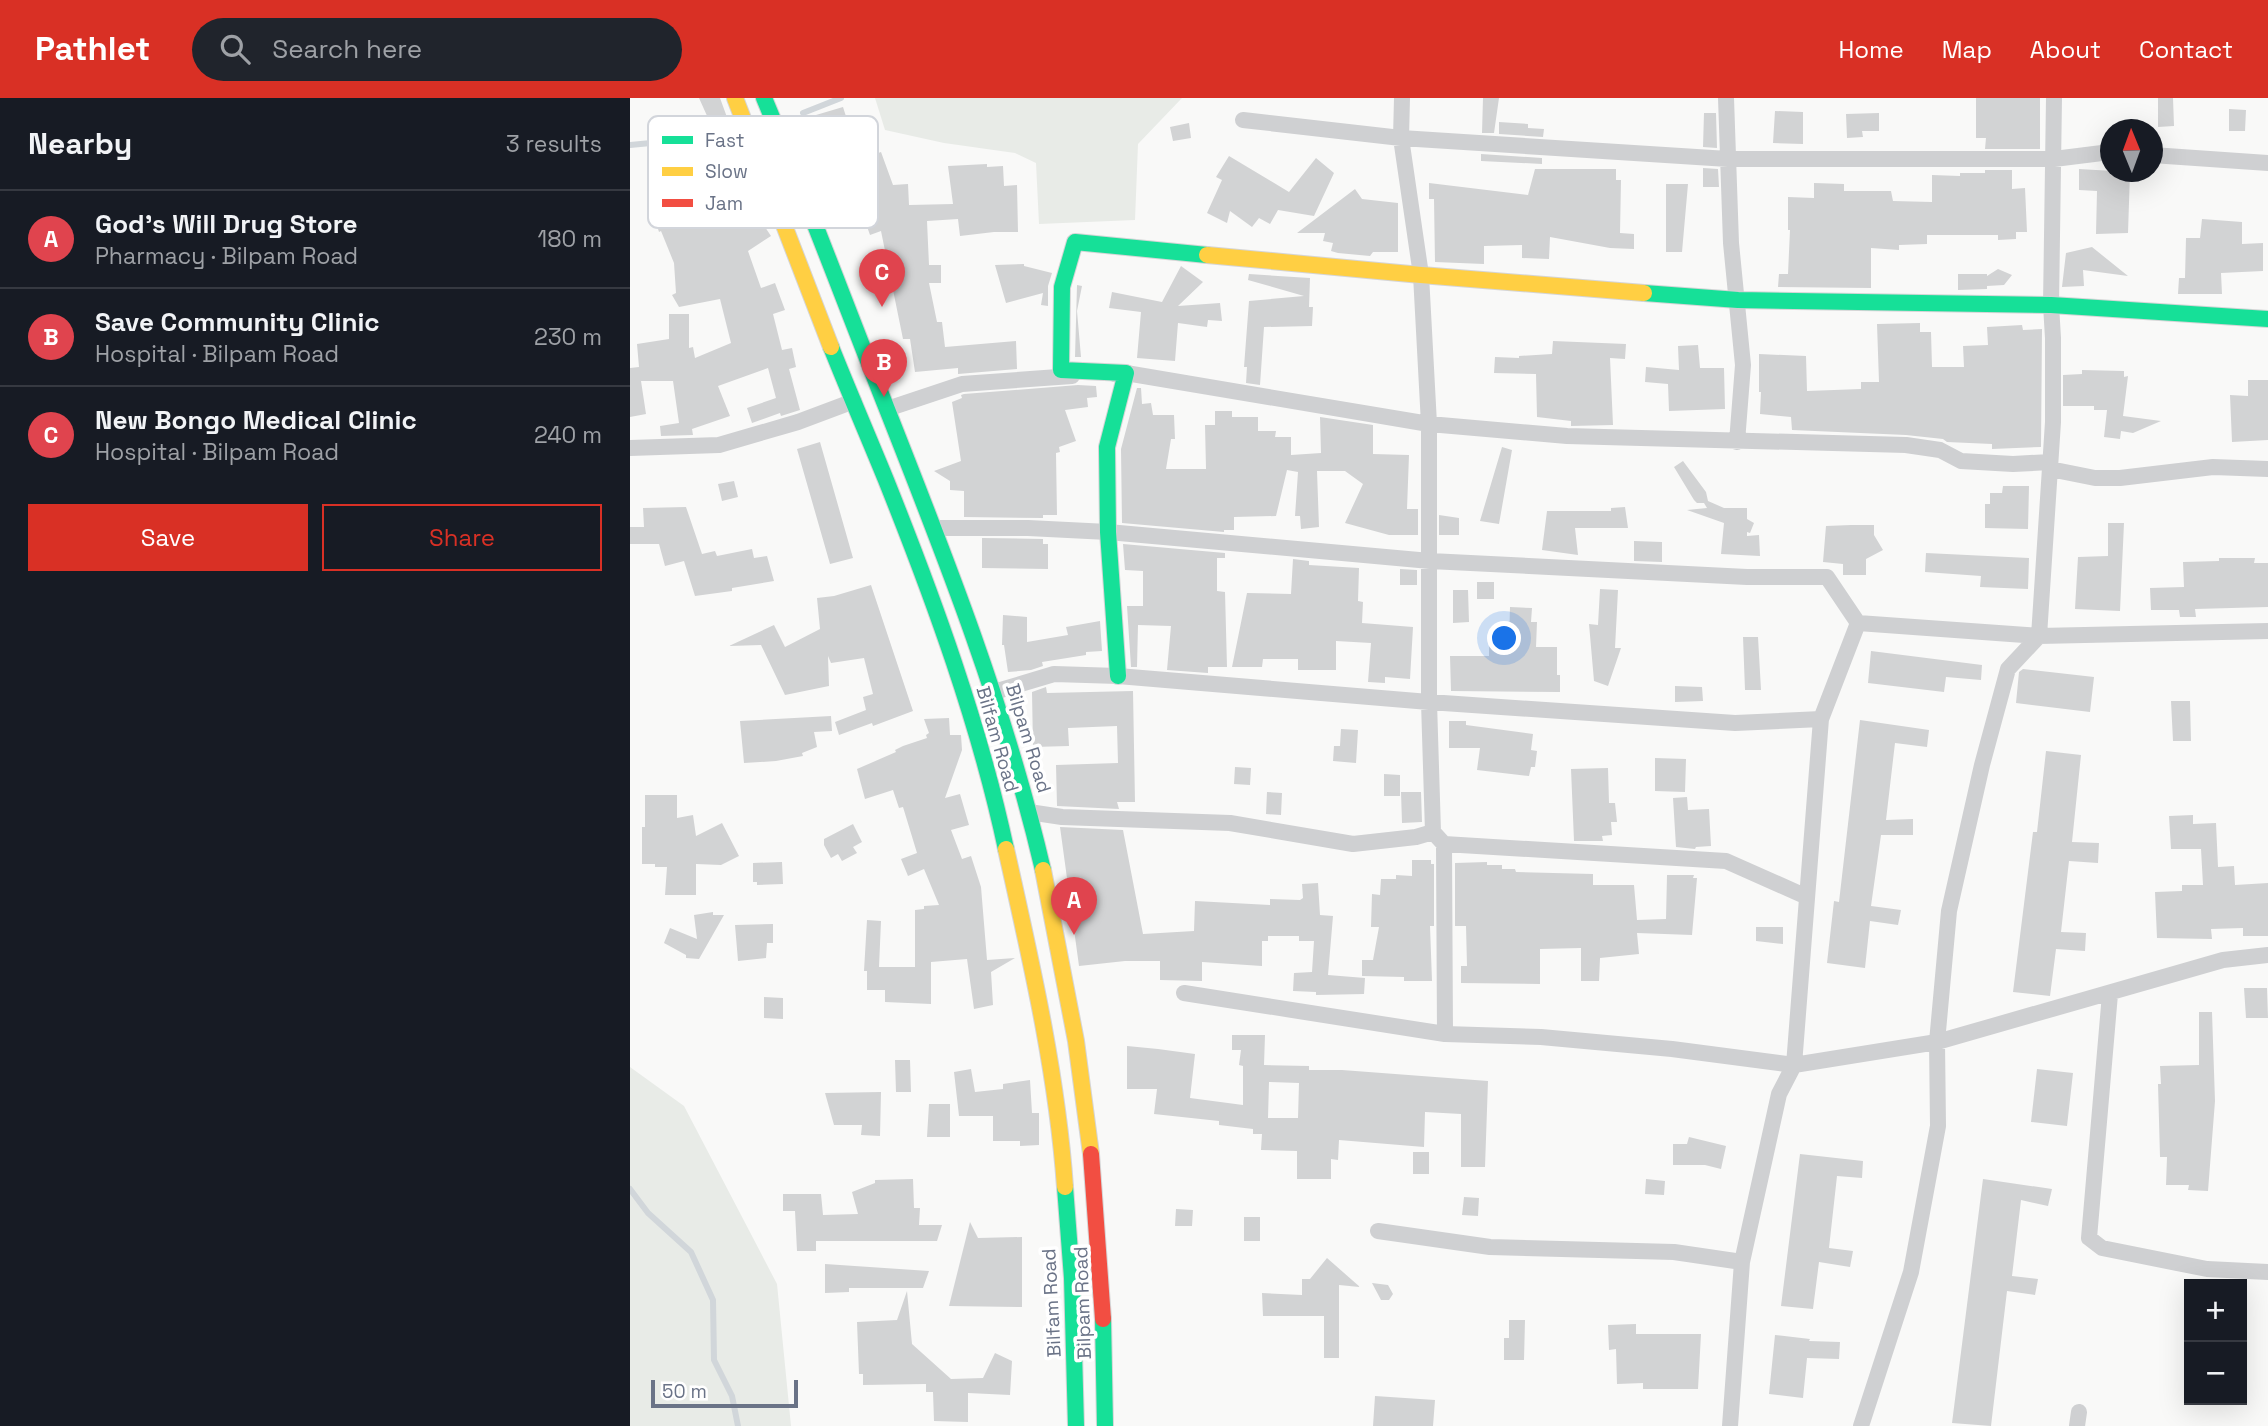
<!DOCTYPE html>
<html lang="en">
<head>
<meta charset="utf-8">
<style>
  body { margin:0; font-family:"Space Grotesk",sans-serif; background:#20242c; color:#f1f3f6 }
  .controls { position:absolute; right:21px; bottom:21px; display:grid; overflow:hidden; border-radius:0px; box-shadow:0 7px 28px #0002 }
  .controls button { width:63px; height:63px; display:grid; place-items:center; padding:0; border:0; border-bottom:2px solid #363941; background:#171b24; color:#f1f3f6; font:35px sans-serif }
  .compass { position:absolute; left:1470px; top:21px; width:63px; height:63px; border-radius:50%; background:#171b24; box-shadow:0 7px 28px #0002; rotate:359deg }
  .scale { position:absolute; left:21px; bottom:18px; width:147px; box-sizing:border-box; padding-left:7px; border:4px solid #6a7387; border-top:0; font-size:19px; line-height:24px; white-space:nowrap; color:#6a7387; -webkit-text-stroke:5px #fff; paint-order:stroke }
  .you { position:absolute; left:875px; top:541px; width:24px; height:24px; margin:-18px; border:5px solid #fff; border-radius:50%; background:#1a73e8; box-shadow:0 0 0 10px #1a73e833 }
  .badge { display:grid; place-items:center; width:46px; height:46px; border-radius:50%; background:#d93025; color:#fff; font-size:23px; font-weight:700 }
  .pin { position:absolute; translate:-50% -58px; filter:drop-shadow(0 2px 4px #0008) }
  .pin::after { content:''; position:absolute; top:37px; width:24px; height:21px; background:inherit; clip-path:polygon(0 0,100% 0,50% 100%) }
  .list { margin:0; padding:0; list-style:none }
  h2 { display:flex; justify-content:space-between; align-items:center; height:91px; margin:0; padding:0 28px; font-size:30px }
  h2 small { font-size:23px; font-weight:400; color:#9ea1a6 }
  .list li { display:grid; grid-template-columns:46px 1fr auto; gap:21px; align-items:center; box-sizing:border-box; height:98px; padding:0 28px; border-top:2px solid #363941 }
  .list b { display:block; font-size:26px; white-space:nowrap }
  .list p { margin:0; font-size:23px; white-space:nowrap; color:#9ea1a6 }
  .list em { font-size:23px; font-style:normal; color:#9ea1a6 }
  .actions { display:flex; gap:14px; padding:21px 28px }
  .actions a { flex:1; padding:16px 0; border:2px solid #d93025; border-radius:0px; text-align:center; font-size:24px; color:#d93025 }
  .actions .main { background:#d93025; color:#fff }
  .icon { flex:none; width:38px; height:38px; fill:none; stroke:currentColor; stroke-width:2; stroke-linecap:round; stroke-linejoin:round }
  .map { position:relative; flex:none; width:1638px; height:1328px; overflow:hidden }
  header { display:flex; align-items:center; gap:42px; box-sizing:border-box; height:98px; padding:0 35px; background:#d93025; color:#fff }
  header strong { font-size:33px }
  nav { display:flex; gap:38px; margin-inline-start:auto; font-size:24px }
  .search { width:490px; height:63px; background:#20242c; display:flex; align-items:center; gap:18px; box-sizing:border-box; padding:0 24px; border-radius:38px; color:#9ea1a6; font-size:26px }
  main { display:flex }
  aside { flex:1; background:#171b24 }
  .map>svg:first-child { display:block }
  .green { fill:#e8ebe7 }
  .lines { fill:none; stroke-linecap:round; stroke-linejoin:round }
  .stream { stroke:#d1d6da; stroke-width:6 }
  .building { fill:#d2d3d4; fill-rule:evenodd }
  .fast-casing { stroke:#d5d5d6; stroke-width:18 }
  .slow-casing { stroke:#d5d5d6; stroke-width:18 }
  .jam-casing { stroke:#d5d5d6; stroke-width:18 }
  .street { stroke:#cfd0d2; stroke-width:16 }
  .fast { stroke:#16e098; stroke-width:16 }
  .slow { stroke:#ffcf43; stroke-width:16 }
  .jam { stroke:#f24e42; stroke-width:16 }
  .labels { text-anchor:middle; stroke-width:7; stroke-linejoin:round; paint-order:stroke }
  .street-label { font-size:19px; fill:#6a7387; stroke:#fff }
  .key { fill:#fff; stroke:#d2d5db; stroke-width:2 }
  .key-label { font-size:19px; fill:#6a7387 }
</style>
</head>
<body>
<header>
<strong>Pathlet</strong>
<div class="search"><svg class="icon" aria-label="search" viewBox="0 0 24 24"><circle cx="10" cy="10" r="6"/><path d="M15 15l6 6"/></svg>Search here</div>
<nav><a>Home</a><a>Map</a><a>About</a><a>Contact</a></nav>
</header>
<main>
<aside>
<h2>Nearby<small>3 results</small></h2>
<ul class="list">
<li><span class="badge" style="background:#e0444e">A</span><div><b>God's Will Drug Store</b><p>Pharmacy · Bilpam Road</p></div><em>180 m</em></li>
<li><span class="badge" style="background:#e0444e">B</span><div><b>Save Community Clinic</b><p>Hospital · Bilpam Road</p></div><em>230 m</em></li>
<li><span class="badge" style="background:#e0444e">C</span><div><b>New Bongo Medical Clinic</b><p>Hospital · Bilpam Road</p></div><em>240 m</em></li>
</ul>
<div class="actions"><a class="main">Save</a><a>Share</a></div>
</aside>
<div class="map">
<svg width="1638" height="1328" viewBox="0 0 1638 1328">
  <rect width="100%" height="100%" fill="#f9f9f8"/>
  <path class="green" d="M245,0h307l-44,46 -3,76 -96,4 -3,-61 -21,-10 -71,-10 -59,-13z
    M0,969l54,39 93,178 14,142h-161z"/>
  <g class="lines">
    <path class="stream" d="M173,15l38,-15
      M0,47l73,-7
      M0,1091l18,24 43,39 22,48 1,60 18,36 6,30"/>
  </g>
  <path class="building" d="M69,0h21l16,44 -10,5 -14,-30 -4,1z
    M853,0h16l-5,35h-12z
    M1346,0h64v51h-55l1,-11h-10z
    M1528,0h15l1,28 -16,1z
    M213,9l8,25 6,-2 10,27 14,-5 12,33 15,-1 1,21 44,-1 -5,-38 39,-2v3l16,-1 1,20 13,-1 1,47h-24l-34,4 -2,-17 -31,2 2,44h12v18h-12l8,39h5l3,25 71,-6 1,28 -59,5v-6l-43,4 -5,-33h-7l-22,-108 -11,4 -22,-63 -11,3 -21,-60z
    M1599,11l17,1 -1,21h-16z
    M1145,13l28,1v32l-30,-1z
    M1074,15h12l1,35 -14,-1z
    M1249,15v18h-17l1,6 -16,1 -1,-24z
    M869,24l29,2v4l16,1 -1,8 -44,-3z
    M559,25l2,15 -18,3 -3,-14z
    M851,56l61,4v6l-61,-3z
    M599,58l60,36 27,-34 18,15 -20,43 -36,-6 -8,14 -11,-6 -7,9 -22,-16 -3,12 -20,-10 15,-33 -6,-3z
    M112,60l24,61 -5,2 10,15 -23,15 13,37 14,-5 10,27 -12,4 9,36 10,-2 4,19 -7,2 11,41 -19,6 -1,-3 -28,10 -5,-15 29,-10 -8,-30 -50,18 12,30 -38,13 1,6 -32,1 -1,-10 19,-3 -6,-42h-32l5,33 -16,3v-49l9,-1 -2,-23 32,-5v-25h20v34l4,-1 2,11 36,-15 -11,-44 -41,8 -7,-12 4,-2 -2,-30 -13,-32 -2,1 -8,-25v-12l18,-3 -3,-11z
    M1073,70l15,1 1,18h-16z
    M905,71h81v11h5l-1,53 14,1v15l-24,-1 -60,-11 -1,22 -27,-1v-13l-38,1v18l-49,-2 -1,-63h-5v-16l99,12z
    M1449,71l51,3 -2,61 -32,1 1,-43 -18,-1z
    M1355,72h27v19l13,-1 2,44h-11v7l-18,1v-5h-71v9l-28,1v5l-28,-2v40l-93,-1 1,-13h9l2,-44h-2v-33l26,1v-15l30,1v7h47l2,10 39,1v-27l28,1v-3h25z
    M1036,86h22l-6,68h-16z
    M725,91l7,10 36,4v49h-25l-3,4 -32,-3 -7,-2 2,-8 -10,-2 2,-8h-28z
    M1572,121l40,3v22l21,-1v28l-42,2 1,21h-44l1,-16h6l1,-40h14z
    M1462,149l36,29 -45,-6 1,16 -22,1 4,-34z
    M394,166v2l28,7 -4,13v20l-7,-1 2,-12 -37,10 -11,-38z
    M551,168l22,16 -25,24 42,-3 2,18 -14,-1 -1,7 -29,-4 -3,38 -38,-3 4,-46 -32,-4 3,-16 50,10z
    M1368,171l14,6 -8,10 -17,1v3l-29,1v-16h29v2z
    M619,176l61,4 -1,29h4l-1,19 -48,1 -4,58 -14,-2 1,-16h-3l5,-66 55,-5 -56,-16z
    M447,187l5,1 -5,25 4,46h-6z
    M1290,225v9h11l1,35h32l-1,-21 25,-1 -1,-18 35,-2 1,5 19,-1 -1,118 -49,2v-5l-45,-2 -4,-3 -37,-4 -114,-5 -1,-13 -31,-3 1,-22h-2v-38l47,2 1,35 54,-2v-7h18l-2,-58z
    M923,243l73,3 -1,15 -15,-1 3,67 -42,1v-5l-34,-4 -1,-43 -42,-1 1,-16 24,1v-2l33,-2z
    M1068,247l2,23h24l1,41 -56,2 -1,-27 -23,-2 1,-15 33,3 -1,-24z
    M1452,272l42,1v6l4,-1 -5,40 38,5 -28,12 -12,-2 -1,8 -16,-2 3,-27h-13v-4h-31v-31l19,-1z
    M1618,282h20v60l-36,2 -2,-47 18,1z
    M448,287l18,1 1,11 -10,1 1,9 -23,3 11,31 -17,6 1,5 -4,1 1,62h-14v3l-79,-1v-26l-14,-1v-9l-16,-10 27,-10 -9,-59 10,-4 -1,-3 3,-1z
    M507,290h4l1,16 9,-1 2,12h21l1,24h-4l-5,30h40l-1,-44h10v-14h17v6h26v14h18l-1,6h16v18l30,-2 -1,-36 53,8v29l36,1 -2,54h11v26h-29l-44,-12 18,-39 -18,-13h-28l2,56 -18,2 -1,-13h-5l3,-44 -11,-2 -11,46 -42,1v13h-10v2l-102,-9 -1,-74z
    M190,344l33,116 -23,6 -33,-115z
    M872,349l10,3 -13,74 -19,-3z
    M1053,363l23,31 2,9 16,7h23v11l7,4 -4,10 -3,-1v4l12,-1 1,21 -39,-2 3,-31 -37,-13 20,-2 -3,-5h-7l-3,-3 -20,-33z
    M104,383l4,16 -16,4 -4,-17z
    M1373,388h26l-1,43 -43,-1v-24h5v-11h12z
    M56,409l16,47 13,-3 2,5 35,-7 2,9 13,-2 7,25 -42,7v3l-37,5 -11,-35 -19,5 -6,-22h-29v-17h14l-1,-19z
    M995,409l3,21h-53l3,27 -36,-5 5,-39h64v-3z
    M809,417l20,3v17h-20z
    M1478,425h16l-4,88 -45,-2 3,-52 30,-1z
    M1221,427h23v10l9,15 -17,9v16h-23v-11l-20,-2 3,-36z
    M352,440l61,1v5h5v25l-66,-1z
    M1004,443l28,1v20l-28,-1z
    M493,446l102,9v5h-8v33l8,1 2,75h-19v6l-41,-3 4,-44 -33,-1 -1,42h-6l-4,-61h16v-35l-18,-1z
    M1296,455l103,5 -1,31 -48,-2 1,-11 -56,-4z
    M1589,460h36l-1,5h14v44l-73,2 1,8h-16l-1,-7h-28l-1,-22 34,-1 -1,-25 36,-1z
    M663,461l16,2v4l50,3 -1,33 5,1 -1,21 51,4 -3,52 -25,-2v6l-17,-1 3,-39 -35,-2v29h-38v-11h-35l-1,8h-30l15,-74 44,1z
    M770,471l17,1v15h-17z
    M847,484h17v17h-17z
    M241,487l42,126 -40,15 -1,-3 -33,12 -4,-13 31,-12 -3,-13 10,-3 -9,-36 -33,5 -3,-7 1,30 -44,9 -24,-50 -32,1 45,-21 11,22 35,-18 -3,-31 17,-2z
    M970,491l18,1 -3,58h6l-13,38 -14,-5 -5,-57 9,1z
    M823,492h15l1,32 -16,1z
    M880,509l22,1 -1,14h6l-1,25h21v28h3v17l-109,-1 -1,-35h39v-13h20z
    M373,517l24,2v25l41,-7 -2,-8 34,-6 2,30 -16,1v3l-44,7 1,4 -12,4 -23,2 -4,-27h-2z
    M1113,539h15l3,53h-16z
    M1241,553l111,14 -1,15 -35,-3 -2,15 -76,-9z
    M1393,571l71,8 -4,35 -74,-9 3,-31z
    M1045,588l27,1 1,14 -28,1z
    M416,589l1,6 86,-2 2,111h-18l2,7 -62,-3 -1,-41 62,-2 -1,-37 -49,2 1,18 -36,1 -1,-55z
    M1541,603h19l1,40h-18z
    M201,618l1,15 -18,1 3,15 -15,6 1,3 -27,5 -32,2 -4,-42z
    M319,620l1,17h11l1,15 -17,48 15,-4 9,31 -18,5 11,29 9,-3 10,31 6,73 28,-2 -24,14 2,33 -19,4 -7,-50 -36,3v42l-46,-2v-12h-18v-19h-3l3,-51 14,1 -2,46h36v-57l9,-1v-3l15,-1 -15,-36 -16,7 -7,-17 16,-6 -14,-46 -4,1 -6,-18 -28,9 -8,-30 39,-17 -1,-2 8,-4 24,-8 -1,-3 3,-2 -5,-14z
    M1230,622l69,10 -2,17 -32,-4 -9,77 27,-1v16h-32l-10,71 30,4 -3,15 -28,-4 -5,47 -38,-5 7,-62 5,1z
    M819,623h17v4l67,9 -2,16 6,1 -2,16h-4l-2,9 -52,-6 3,-22h-31z
    M711,631l17,1 -2,33 -23,-2 1,-15h6z
    M1416,653l35,4 -9,87 27,1 -1,20 -29,-2 -8,71 25,1 -1,18 -29,-2 -6,47 -37,-4 20,-160h4z
    M1025,660l31,1 -1,33 -30,-1z
    M605,669l16,1 -1,17 -16,-1z
    M978,670l1,35h6l2,19h-6l1,13 -10,1 1,5h-29l-3,-72z
    M754,676l16,1v21h-16z
    M637,694l15,1 -1,22 -15,-1z
    M771,694h20l1,30 -20,1z
    M15,697h32v23l16,-3 3,21 26,-13 17,33 -18,9 -25,-1v31h-31l2,-28h-12v-3h-13v-37h3z
    M1057,699l1,13 21,-1 2,37 -15,1 -1,2 -19,-2 -3,-49z
    M1563,717v9l23,-1 2,44 16,-1 1,19 33,-2v53h-25v-8l-32,1 1,10 -55,-1 -2,-46 27,-1v-6h21l-2,-36h-30l-2,-33z
    M223,726l9,18 -9,5 4,6 -15,8 -4,-7 -7,4 -7,-13v-6z
    M430,729l63,3 20,104 51,-3 1,-30 75,4v-6l30,1 3,-2 -1,-14 16,-1 2,32 13,1 -5,59 37,3 -1,16 -48,1v-3l-23,-1 1,-18 18,-1 2,-31h-15v-5h-31v5h-6v25l-60,-4v19l-42,-1v-19h-35l-46,5z
    M782,762h19v4h3v62h-4l2,55h-28v-4l-42,-1v-16h11l6,-33h-8l1,-33 8,1 1,-16h15v-4l16,1z
    M152,764l1,22 -26,1v-3h-4v-19z
    M857,764v3h15v4h13l1,3 77,2v11h41l3,35 29,-1 1,-44h27l-1,3h4l-5,57 -55,-2 2,21 -39,4 -1,23h-18v-33l-41,1v35l-79,-1v-17h6l-1,-40h-11v-63z
    M83,814v3h11l-25,44 -13,-1v-3l-22,-12 6,-15 27,11 -3,-24z
    M143,826v19h-6l-1,15 -28,3 -3,-36z
    M1126,829h27v17l-27,-3z
    M1614,890h23l1,30h-22z
    M134,899l19,1v21l-19,-1z
    M1569,914h13l3,89 -7,90 -20,-1 1,-5h-23l1,-28h-7l-2,-73h3l-1,-18 39,-1z
    M602,937h33l-1,30 45,1v4h33l146,11 -3,86h-24v-53l-36,-2 -1,35 -85,-7 -1,20 -7,-1v20h-34v-28l-36,-1 1,-16h-9v-5l-34,-4v-4l-65,-7 3,-25h-30v-43l31,3 37,5 -5,44 53,7v-39l-4,-1 2,-15h-9zM639,984l30,1 -1,35h-30z
    M265,962h15l1,32h-15z
    M341,971l4,23 28,-3v-5l27,-4 2,33h7v32l-19,1v-5h-27v-25h-34l-5,-44z
    M1407,971l36,4 -6,53 -36,-4z
    M251,994l-1,44 -19,-1 1,-10h-28l-9,-32z
    M299,1006h21v33h-23z
    M1059,1039l37,9 -5,23 -16,-4h-32v-21h14z
    M783,1054h16v22h-16z
    M1170,1056l63,7 -1,17 -25,-2 -8,72 24,3 -3,16 -31,-5 -6,47 -32,-3z
    M283,1081l1,29h6l-1,17h23l-5,16h-121v10h-19l-2,-40h-12v-17h38l2,21 35,-1 -6,-22 23,-9v-3z
    M1016,1081l19,2 -1,14 -19,-1z
    M1353,1081l69,10 -4,17 -27,-6 -9,76 26,3 -3,16 -28,-4 -16,135 -39,-3z
    M834,1099l15,1 -1,18 -16,-1z
    M546,1111l17,1 -1,16h-17z
    M614,1119h16v24h-16z
    M340,1124l8,16 44,-1v70l-73,-1z
    M697,1160l33,29 -21,-2v73h-15v-42h-61l-1,-23 40,2v-16h8z
    M195,1166l104,7 -6,17h-74v4l-24,1z
    M742,1185l16,2 5,9 -4,6h-8z
    M277,1193l5,53 39,35 32,-1 12,-25 17,8 -2,34 -42,-2v29l-34,-1 -1,-29h-7v-8l-63,1v-11h-4l-2,-52 40,-2z
    M879,1222h16l-1,40h-20v-22h5z
    M1006,1226v10h65l-3,55h-55v-6l-26,1 -1,-35 -7,1 -1,-25z
    M1145,1237l35,4 -1,2 31,1 -1,17 -32,-1 -4,40 -34,-4z
    M745,1298l60,4 -2,26h-60z"/>
  <g class="lines">
    <defs>
      <path id="fast" d="M134,0c41,98 78,197 117,296 62,157 124,312 162,476
        M1014,195l94,7 313,5 217,14
        M201,249c18,45 37,89 55,133 48,120 93,243 120,369
        M488,578l-10,-144 -1,-85 19,-74 -65,-3 1,-83 13,-45 132,13
        M435,1089l7,91 4,148
        M473,1221l2,107"/>
      <path id="slow" d="M105,0l96,249
        M577,157l214,20 223,18
        M376,751c25,112 51,224 59,338
        M413,772l33,171 15,113"/>
      <path id="jam" d="M461,1056l12,165"/>
    </defs>
    <use href="#fast" class="fast-casing"/>
    <use href="#slow" class="slow-casing"/>
    <use href="#jam" class="jam-casing"/>
    <path class="street" d="M772,0l-1,40 20,137 8,149v278l4,130 11,12 1,190
      M1096,0l5,145 12,122 -6,77
      M613,22l158,18 327,21h326l56,-7
      M1522,57l116,8
      M485,276l11,-1 303,51 138,12 339,9 34,5 21,11 52,3 37,-2
      M257,311l75,-25 110,-8
      M0,350l89,-3 79,-23 56,-21
      M1420,371l45,9h25l93,-11 55,2
      M304,430h94l80,4 322,29 317,16h80l31,46
      M364,594l60,-18 64,2 311,26 306,21 86,-4 37,-96 181,13 229,-5
      M1191,621l-27,346 143,-23 286,-82 45,-5
      M399,714l33,5 168,6 123,21 63,-7 17,-5
      M814,746l282,17 81,36
      M554,895l261,41 96,3 131,12 122,16 -15,29 -37,168 -12,164
      M1480,896l-21,244 13,10 105,21 61,3
      M748,1133l112,16 184,5 68,10
      M1231,1328l50,-154 27,-146 -1,-84 12,-131 33,-146 26,-96 31,-33 14,-214v-84l-2,-33 3,-207
      M1447,1328l2,-14"/>
    <use href="#fast" class="fast"/>
    <use href="#slow" class="slow"/>
    <use href="#jam" class="jam"/>
  </g>
  <g class="labels">
    <g class="street-label">
      <text transform="translate(399 640) rotate(73)" y="7">Bilpam Road</text>
      <text transform="translate(368 641) rotate(74)" y="7">Bilfam Road</text>
      <text transform="translate(421 1205) rotate(-93)" y="7">Bilfam Road</text>
      <text transform="translate(452 1205) rotate(-92)" y="7">Bilpam Road</text>
    </g>
  </g>
  <rect x="18" y="18" width="230" height="112" rx="10" class="key"/>
  <rect x="32" y="38" width="31" height="8" fill="#16e098"/>
  <rect x="32" y="69" width="31" height="9" fill="#ffcf43"/>
  <rect x="32" y="101" width="31" height="8" fill="#f24e42"/>
  <g class="key-label">
    <text x="75" y="49">Fast</text>
    <text x="75" y="80">Slow</text>
    <text x="75" y="112">Jam</text>
  </g>
</svg>
<div class="controls">
<button>+</button>
<button>−</button>
</div>
<svg class="compass" viewBox="-18 -18 36 36"><path d="M0-13l5 13h-10z" fill="#e53935"/><path d="M0 13l5-13h-10z" fill="#9ea1a6"/></svg>
<div class="scale">50 m</div>
<div class="you"></div>
<div class="pin badge" style="left:444px;top:837px;background:#e0444e">A</div>
<div class="pin badge" style="left:254px;top:299px;background:#e0444e">B</div>
<div class="pin badge" style="left:252px;top:209px;background:#e0444e">C</div>
</div>
</main>
</body>
</html>
